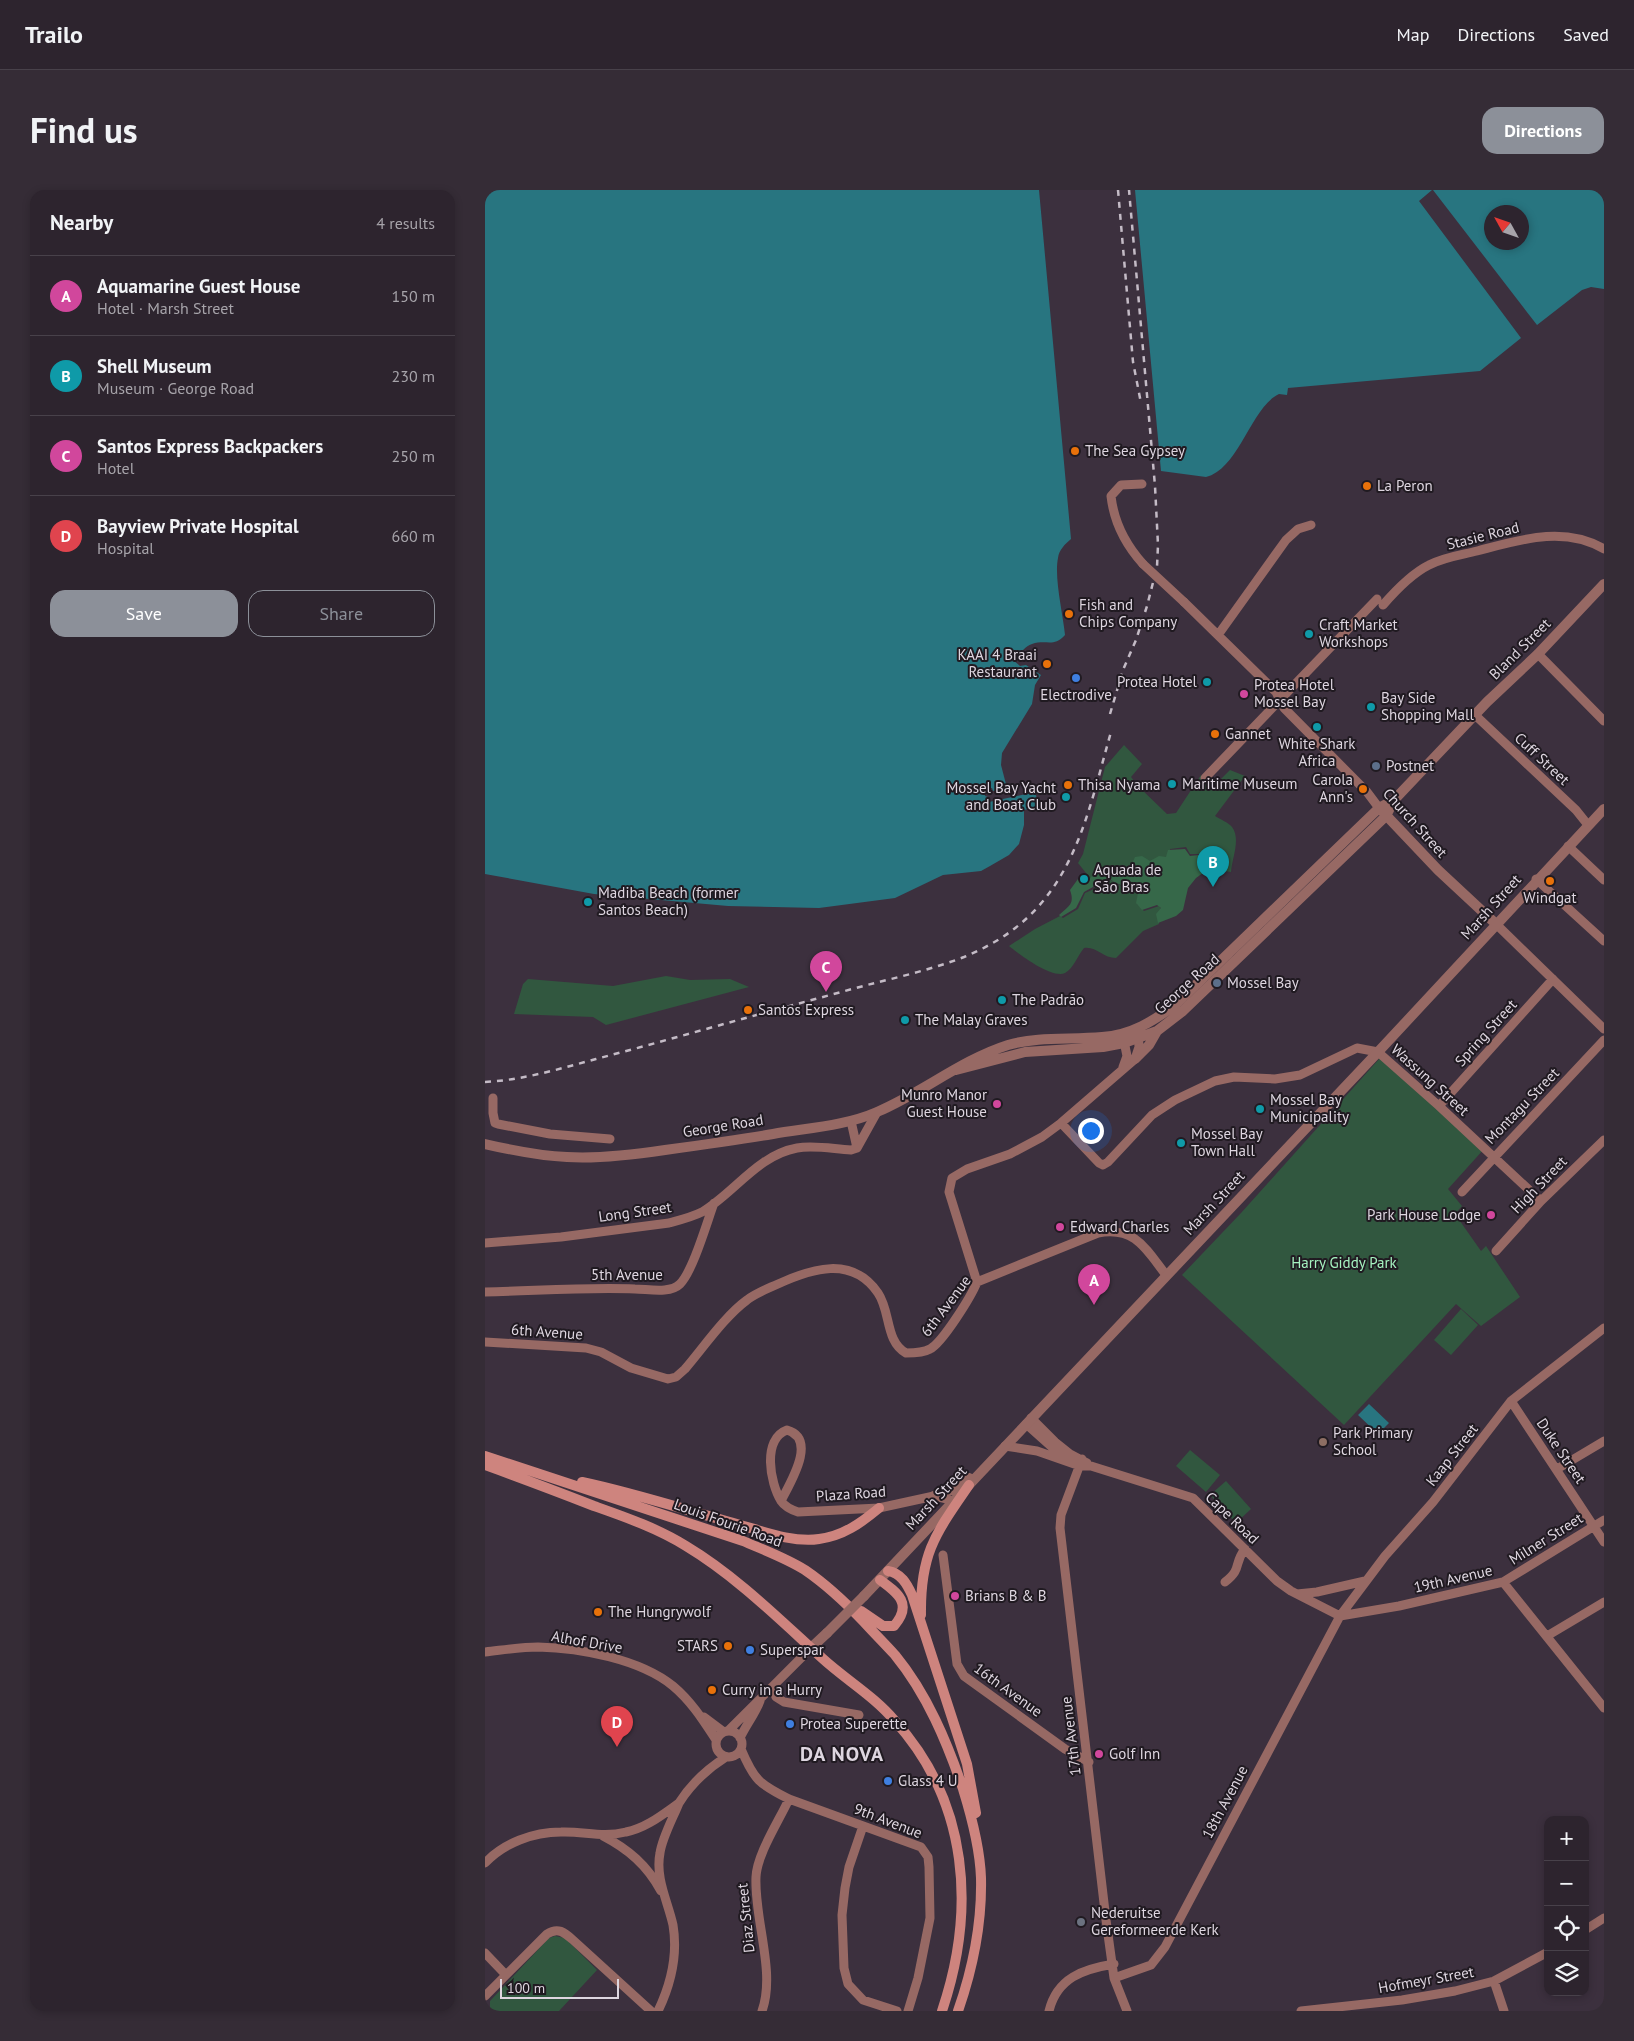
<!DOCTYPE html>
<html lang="en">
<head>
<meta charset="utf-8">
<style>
  body { margin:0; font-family:"PT Sans",sans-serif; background:#352c36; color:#f1f3f6 }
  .controls { position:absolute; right:15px; bottom:15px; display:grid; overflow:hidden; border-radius:10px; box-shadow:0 2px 8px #0003 }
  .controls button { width:45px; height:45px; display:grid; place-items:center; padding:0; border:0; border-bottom:1px solid #48414a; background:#2d242e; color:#f1f3f6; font:25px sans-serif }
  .compass { position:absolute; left:999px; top:15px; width:45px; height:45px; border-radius:50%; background:#2d242e; box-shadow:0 2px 8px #0003; rotate:310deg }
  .scale { position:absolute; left:15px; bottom:12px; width:119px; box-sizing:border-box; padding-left:5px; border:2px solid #ded6e0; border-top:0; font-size:14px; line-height:18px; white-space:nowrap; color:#ded6e0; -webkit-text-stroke:4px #201a21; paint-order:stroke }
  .you { position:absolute; left:605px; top:940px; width:18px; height:18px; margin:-12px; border:4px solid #fff; border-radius:50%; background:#1a73e8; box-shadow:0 0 0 8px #1a73e833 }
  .badge { display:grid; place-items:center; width:32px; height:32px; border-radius:50%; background:#8c9099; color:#fff; font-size:16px; font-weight:700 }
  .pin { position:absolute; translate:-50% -41px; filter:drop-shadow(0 1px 2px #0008) }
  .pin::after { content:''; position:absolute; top:26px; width:18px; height:15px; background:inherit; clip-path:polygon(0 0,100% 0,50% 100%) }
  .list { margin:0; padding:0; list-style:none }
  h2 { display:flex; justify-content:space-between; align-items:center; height:65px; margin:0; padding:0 20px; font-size:21px }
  h2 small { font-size:16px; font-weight:400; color:#a7a4aa }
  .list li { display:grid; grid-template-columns:32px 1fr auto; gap:15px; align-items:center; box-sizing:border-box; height:80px; padding:0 20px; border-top:1px solid #48414a }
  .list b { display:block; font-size:19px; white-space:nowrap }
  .list p { margin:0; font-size:16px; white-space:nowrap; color:#a7a4aa }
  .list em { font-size:16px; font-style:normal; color:#a7a4aa }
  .actions { display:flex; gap:10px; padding:15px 20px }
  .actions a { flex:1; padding:11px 0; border:1px solid #8c9099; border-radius:15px; text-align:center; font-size:18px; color:#8c9099 }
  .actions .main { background:#8c9099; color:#fff }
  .icon { flex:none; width:28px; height:28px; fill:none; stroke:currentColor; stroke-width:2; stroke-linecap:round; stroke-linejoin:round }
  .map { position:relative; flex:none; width:1119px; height:1821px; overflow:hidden; border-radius:15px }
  header { display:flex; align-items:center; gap:30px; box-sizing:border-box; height:70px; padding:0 25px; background:#2d242e; border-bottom:1px solid #48414a }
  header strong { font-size:24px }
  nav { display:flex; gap:28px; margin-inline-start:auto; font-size:18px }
  .intro { display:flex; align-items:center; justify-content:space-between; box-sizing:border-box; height:120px; padding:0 30px }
  h1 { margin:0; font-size:35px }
  .button { padding:12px 22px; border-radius:15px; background:#8c9099; color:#fff; font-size:18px; font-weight:700 }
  main { display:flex; gap:30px; padding:0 30px }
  aside { flex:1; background:#2d242e; border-radius:15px; box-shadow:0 2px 8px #0003 }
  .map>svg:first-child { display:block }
  .green { fill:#31573f }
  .forest { fill:#366849 }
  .water { fill:#287580; fill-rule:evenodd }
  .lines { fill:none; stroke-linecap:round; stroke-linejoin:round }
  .minor { stroke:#976964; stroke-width:9 }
  .tertiary { stroke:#976964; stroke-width:10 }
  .secondary { stroke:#ce847e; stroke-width:10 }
  .rail { stroke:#c4bbc6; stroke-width:2.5; stroke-dasharray:6 6; stroke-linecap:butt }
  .minor-bridge { stroke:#976964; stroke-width:9 }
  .tertiary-bridge { stroke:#976964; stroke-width:10 }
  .food-dot { fill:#e8710a; stroke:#201a21; stroke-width:2 }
  .culture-dot { fill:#0f9aa8; stroke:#201a21; stroke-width:2 }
  .shop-dot { fill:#3f7fe0; stroke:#201a21; stroke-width:2 }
  .hotel-dot { fill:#d1479c; stroke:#201a21; stroke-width:2 }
  .service-dot { fill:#5c6f8a; stroke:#201a21; stroke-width:2 }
  .education-dot { fill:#8d6e63; stroke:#201a21; stroke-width:2 }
  .worship-dot { fill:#6b7280; stroke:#201a21; stroke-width:2 }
  .labels { text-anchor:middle; stroke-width:4; stroke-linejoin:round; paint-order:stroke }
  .poi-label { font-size:15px; fill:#ded6e0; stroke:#201a21; text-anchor:start }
  .street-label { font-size:15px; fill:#ded6e0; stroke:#201a21 }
  .park-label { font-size:15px; fill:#a5f3c0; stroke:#201a21 }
  .district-label { font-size:20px; font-weight:bold; letter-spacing:1px; fill:#ded6e0; stroke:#201a21 }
</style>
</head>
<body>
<header>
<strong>Trailo</strong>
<nav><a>Map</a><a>Directions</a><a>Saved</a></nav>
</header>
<div class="intro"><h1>Find us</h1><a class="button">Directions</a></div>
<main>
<aside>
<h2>Nearby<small>4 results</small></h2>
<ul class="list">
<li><span class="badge" style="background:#d1479c">A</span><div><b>Aquamarine Guest House</b><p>Hotel · Marsh Street</p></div><em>150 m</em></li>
<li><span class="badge" style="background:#0f9aa8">B</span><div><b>Shell Museum</b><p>Museum · George Road</p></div><em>230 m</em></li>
<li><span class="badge" style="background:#d1479c">C</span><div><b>Santos Express Backpackers</b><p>Hotel</p></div><em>250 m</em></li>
<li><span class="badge" style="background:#e0444e">D</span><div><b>Bayview Private Hospital</b><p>Hospital</p></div><em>660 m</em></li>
</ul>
<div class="actions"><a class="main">Save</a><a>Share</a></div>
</aside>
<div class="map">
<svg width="1119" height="1821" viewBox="0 0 1119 1821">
  <rect width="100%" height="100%" fill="#3c303e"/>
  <path class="green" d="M639,555l18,19 -11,13 8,10 28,27 9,-1 25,-38 12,12 17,-17 15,6 -30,40c5,3 14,7 17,11 9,12 0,31 -1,45l-20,-3 -11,-15h-10l-4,-7 -16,2v11l-37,7 -10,9 -9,-5 -27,14 -7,-4 10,-3 -12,-15 5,-9 22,-87z
    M626,690c12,9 24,9 38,8l-12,16 7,7 15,-5 3,4 -5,5 2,9 -16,7 -27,27c-13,0 -20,-12 -32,-10 -6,7 -11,21 -19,25 -13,6 -46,-19 -56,-27l26,-17 25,-13 3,2 15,-9 7,-16 9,-4 2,-6 7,1z
    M181,786l24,4 40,-1 19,8 -143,38 -13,-8 -79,-3 9,-30 5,-5 85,7z
    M895,868l104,91 -36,40 14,17 -7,8 26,37 5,-5 34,51 -39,29 -25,-22 -112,121 -162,-150 59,-62z
    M976,1119l17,16 -27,30 -17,-15z
    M705,1260l30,25 -14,17 -30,-26z
    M741,1291l25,28 -15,14 -26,-28z
    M70,1746l10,2 32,32 -38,41h-69v-10l59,-63z"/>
  <path class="forest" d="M700,659l5,7 9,-1 8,15 -11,8 -8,10 -5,22 -7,6 -18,7 -2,-9 5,-6 -4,-3 -15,5 -6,-7 2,-10 9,-6c-14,0 -26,1 -37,-8l-8,4 -7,-1 -2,5 -9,5 -8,16 -15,9 -2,-2c10,-9 16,-11 11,-25l8,-11 8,4 6,-7 21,-7 9,6 9,-9 4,-9 7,-1 8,5 9,-5 7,1 2,-7z"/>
  <path class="water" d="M0,0h554l32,349c-6,5 -12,11 -13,19 -4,20 5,56 7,77 -12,13 -18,4 -33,9 -8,2 -11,11 -19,13v3l7,6 6,-1 15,10 -6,10 -3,19 -30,49 -1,12 6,23 -14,3 -1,-3 -8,2 1,6 3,1 1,5 46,-10 4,14 -15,4v15l-5,19 -10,11 -19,11 -9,5 -38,4 -48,23 -76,10 -91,-2 -134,-12 -109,-20z
    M650,0h297l-13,11 102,137 -41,33 -192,17 -1,7 -8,-1c-28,13 -40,75 -73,83l-45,-6z
    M948,0h171v99l-13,-2 -9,3 -45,35zM1036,22v30h-30v-30z
    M884,1214l20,19 -11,11 -20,-19z"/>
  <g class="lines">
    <path class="minor" d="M657,294l-21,1 -10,11c3,27 14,48 32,68
      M699,412l92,90 8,16 83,84 12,16
      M898,415c13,-15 28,-31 46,-40 15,-8 32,-10 48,-14 42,-11 87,-26 127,-2
      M733,445l68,-95 12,-11 13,-4
      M1053,464l66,67
      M990,525l101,95 12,15
      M720,588l172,-179
      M1083,656l36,34
      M1051,689l68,62
      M1011,734l108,105
      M638,846l4,20 -4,11
      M8,908v15l2,10 3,1 52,10 60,5
      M954,916l114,-127
      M366,931l6,27
      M576,933l38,40 4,2 5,-3 44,-47 23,-15 40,-19 19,-4 41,2 25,-4 57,-27 21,4 61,54 102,95
      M977,1002l142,-152
      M0,1053l76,-6 108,-14c11,-3 23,-6 33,-11 32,-19 56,-57 95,-64 17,-3 36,1 54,2l6,-2 20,-36
      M1011,1061l45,-50 63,-61
      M492,1092l-28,-90 3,-14 15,-9 43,-15 32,-17 19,-14 74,-64 4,-12 -1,-16
      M0,1102c50,-1 100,-5 150,-3 13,0 35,5 45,-5 13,-13 27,-62 34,-81
      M0,1152l101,6 15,4 30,16 37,11 8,-2 9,-8c18,-21 40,-53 62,-69 9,-7 20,-11 31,-16 33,-15 74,-29 100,9 13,19 7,48 28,60 8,0 17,0 24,-4 12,-6 41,-52 47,-67l121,-49c37,-7 48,16 68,42
      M1026,1211l93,141
      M546,1228l24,24 15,12 17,9
      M541,1234l38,34
      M520,1256l32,5 43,15h11l102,32 84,83 14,10 49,25
      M597,1269l-21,56 -1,13 46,392 8,58 13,33
      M1072,1279l47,-28
      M296,1311c9,-18 37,-62 6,-71 -25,9 -17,53 -6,71 4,6 11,9 17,11l81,-4 55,-12 20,5
      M458,1365l14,109 7,12 101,73 24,13
      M740,1392c18,-14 8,-18 20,-33
      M1018,1392l101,126
      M812,1404l20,-2 48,-11
      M855,1426l59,-10 104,-24 101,-62
      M1062,1446l57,-34
      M0,1462c18,-2 36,-5 53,-5 42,1 102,12 135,39 18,15 30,34 43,54
      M288,1498l3,9 8,5 75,13
      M219,1527l20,15
      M231 1554a13 13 0 1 1 26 0a13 13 0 1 1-26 0Z
      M243,1541l84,-84
      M255,1548c6,-13 15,-24 20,-37
      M256,1559c13,31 18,35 48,50l132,48 7,10 1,10 1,51 -12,60 -10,33
      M378,1636l-14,41 -4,21 -3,27 2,53 4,16 15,16 34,11
      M118,1646c25,13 44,29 58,55
      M0,1673c19,-20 48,-31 76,-31 23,-1 41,6 65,0 20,-4 36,-17 53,-29
      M1100,1740l19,-12
      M0,1763l21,22
      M629,1788l37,-13 14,-18 175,-331 45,-60 48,-54 78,-101 93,-73
      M1009,1791l10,30
      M0,1806l62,-62c11,-7 17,-2 26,6l78,71
      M173,1821c13,-27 20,-56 15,-86 -5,-23 -18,-47 -13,-72 2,-15 13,-35 19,-50 12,-19 28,-34 47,-46
      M277,1821c14,-39 -8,-92 -6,-134 1,-23 23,-56 33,-78
      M564,1821c8,-33 34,-42 65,-47
      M816,1821l101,-11 53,-9 39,-10 54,-29"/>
    <path class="tertiary" d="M898,622l55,58 58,54
      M650,869l14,-14 8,-14
      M471,880l69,-18 78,-5 21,-4 33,-12 26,-20 203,-195 8,-16
      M0,954c26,6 55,12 82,13 33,2 65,-2 98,-7 36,-5 72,-10 108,-16 34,-6 72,-8 104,-22 45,-19 84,-52 131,-67 31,-9 62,-5 94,-8 29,-2 52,-16 74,-33l203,-196 15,-8 93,-98 51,-48 66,-70
      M449,1306l20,-7 15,-11
      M379,1406l514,-544 226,-243
      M327,1457l15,-14"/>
    <path class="secondary" d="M0,1266l258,85c21,9 43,17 62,29 22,15 41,33 59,52 10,11 21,22 31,33 32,39 52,87 68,134 9,29 17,59 18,89 1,45 -8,90 -23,133
      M0,1275c36,13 73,27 109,41 31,11 63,22 92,40 50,30 93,73 136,112 24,22 52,38 73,63 74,82 81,189 47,290
      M97,1292c52,11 104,28 155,42 25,7 56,19 82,15 24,-3 42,-16 60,-31
      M403,1381c13,2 19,13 24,24l55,169 9,49
      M376,1421l22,15h11c19,-22 4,-33 -14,-46
      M436,1425c-1,-62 15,-82 48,-130"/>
    <path class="rail" d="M633,0l15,172 8,41
      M625,524l13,-44 13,-30 11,-34 10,-39 1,-22 -3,-59 -26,-296
      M0,892c38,-2 74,-13 111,-23 42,-11 85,-23 128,-35 47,-13 95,-26 143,-39 32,-8 66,-16 97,-28 22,-9 45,-22 63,-39 52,-48 65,-120 84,-186"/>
    <path class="minor-bridge" d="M658,374l41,38"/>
    <path class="tertiary-bridge" d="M342,1443l37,-37"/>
  </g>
  <g class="food-dot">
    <circle cx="590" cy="261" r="5"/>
    <circle cx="882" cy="296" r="5"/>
    <circle cx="584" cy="424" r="5"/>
    <circle cx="562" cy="474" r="5"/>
    <circle cx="730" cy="544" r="5"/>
    <circle cx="583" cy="595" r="5"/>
    <circle cx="878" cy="599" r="5"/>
    <circle cx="1065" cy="691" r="5"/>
    <circle cx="263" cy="820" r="5"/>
    <circle cx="113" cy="1422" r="5"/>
    <circle cx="243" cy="1456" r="5"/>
    <circle cx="227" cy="1500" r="5"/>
  </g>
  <g class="culture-dot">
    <circle cx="824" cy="444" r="5"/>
    <circle cx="722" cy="492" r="5"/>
    <circle cx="886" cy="517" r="5"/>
    <circle cx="832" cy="537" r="5"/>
    <circle cx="687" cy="594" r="5"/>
    <circle cx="581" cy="607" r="5"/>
    <circle cx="599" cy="689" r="5"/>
    <circle cx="103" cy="712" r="5"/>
    <circle cx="517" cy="810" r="5"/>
    <circle cx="420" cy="830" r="5"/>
    <circle cx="775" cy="919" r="5"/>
    <circle cx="696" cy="953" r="5"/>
  </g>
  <g class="shop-dot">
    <circle cx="591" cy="488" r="5"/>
    <circle cx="265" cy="1460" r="5"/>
    <circle cx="305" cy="1534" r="5"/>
    <circle cx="403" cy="1591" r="5"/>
  </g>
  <g class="hotel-dot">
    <circle cx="759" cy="504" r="5"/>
    <circle cx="512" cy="914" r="5"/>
    <circle cx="1006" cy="1025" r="5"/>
    <circle cx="575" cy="1037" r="5"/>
    <circle cx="470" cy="1406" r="5"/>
    <circle cx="614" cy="1564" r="5"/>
  </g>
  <g class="service-dot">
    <circle cx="891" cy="576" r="5"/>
    <circle cx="732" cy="793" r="5"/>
  </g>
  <circle class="education-dot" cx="838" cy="1252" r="5"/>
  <circle class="worship-dot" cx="596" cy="1732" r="5"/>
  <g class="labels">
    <g class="poi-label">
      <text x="600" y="266">The Sea Gypsey</text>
      <text x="892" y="301">La Peron</text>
      <text x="594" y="420">Fish and<tspan x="594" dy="17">Chips Company</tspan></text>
      <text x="834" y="440">Craft Market<tspan x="834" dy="17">Workshops</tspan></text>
      <text x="552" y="470" text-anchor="end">KAAI 4 Braai<tspan x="552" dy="17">Restaurant</tspan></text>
      <text x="712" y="497" text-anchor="end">Protea Hotel</text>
      <text x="769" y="500">Protea Hotel<tspan x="769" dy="17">Mossel Bay</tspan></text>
      <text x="591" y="510" text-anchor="middle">Electrodive</text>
      <text x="896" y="513">Bay Side<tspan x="896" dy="17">Shopping Mall</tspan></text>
      <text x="740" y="549">Gannet</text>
      <text x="832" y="559" text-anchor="middle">White Shark<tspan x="832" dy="17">Africa</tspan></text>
      <text x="901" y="581">Postnet</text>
      <text x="868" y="595" text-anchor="end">Carola<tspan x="868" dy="17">Ann's</tspan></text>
      <text x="697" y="599">Maritime Museum</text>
      <text x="593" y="600">Thisa Nyama</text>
      <text x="571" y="603" text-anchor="end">Mossel Bay Yacht<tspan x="571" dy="17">and Boat Club</tspan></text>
      <text x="609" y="685">Aquada de<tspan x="609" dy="17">São Bras</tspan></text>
      <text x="113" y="708">Madiba Beach (former<tspan x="113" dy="17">Santos Beach)</tspan></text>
      <text x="1065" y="713" text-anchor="middle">Windgat</text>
      <text x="742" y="798">Mossel Bay</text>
      <text x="527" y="815">The Padrão</text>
      <text x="273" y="825">Santos Express</text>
      <text x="430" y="835">The Malay Graves</text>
      <text x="502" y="910" text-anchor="end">Munro Manor<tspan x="502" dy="17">Guest House</tspan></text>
      <text x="785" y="915">Mossel Bay<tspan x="785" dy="17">Municipality</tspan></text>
      <text x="706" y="949">Mossel Bay<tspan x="706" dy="17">Town Hall</tspan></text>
      <text x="996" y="1030" text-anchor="end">Park House Lodge</text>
      <text x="585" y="1042">Edward Charles</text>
      <text x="848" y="1248">Park Primary<tspan x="848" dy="17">School</tspan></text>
      <text x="480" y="1411">Brians B &amp; B</text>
      <text x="123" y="1427">The Hungrywolf</text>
      <text x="233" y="1461" text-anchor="end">STARS</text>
      <text x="275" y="1465">Superspar</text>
      <text x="237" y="1505">Curry in a Hurry</text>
      <text x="315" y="1539">Protea Superette</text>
      <text x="624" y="1569">Golf Inn</text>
      <text x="413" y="1596">Glass 4 U</text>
      <text x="606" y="1728">Nederuitse<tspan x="606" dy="17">Gereformeerde Kerk</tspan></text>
    </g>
    <g class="street-label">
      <text transform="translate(998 346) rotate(-14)" y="5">Stasie Road</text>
      <text transform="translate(1035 459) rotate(-45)" y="5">Bland Street</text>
      <text transform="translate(1057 569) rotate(43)" y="5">Cuff Street</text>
      <text transform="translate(930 633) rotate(48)" y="5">Church Street</text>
      <text transform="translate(1006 717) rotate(-48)" y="5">Marsh Street</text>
      <text transform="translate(702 794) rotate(-42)" y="5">George Road</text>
      <text transform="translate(1001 843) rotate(-48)" y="5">Spring Street</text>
      <text transform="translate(945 890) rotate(42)" y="5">Wassung Street</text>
      <text transform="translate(1037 916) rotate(-46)" y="5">Montagu Street</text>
      <text transform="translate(238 936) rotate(-9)" y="5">George Road</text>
      <text transform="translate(1054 995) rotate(-46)" y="5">High Street</text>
      <text transform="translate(729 1013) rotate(-47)" y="5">Marsh Street</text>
      <text transform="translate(150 1022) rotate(-8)" y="5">Long Street</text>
      <text x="142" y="1090">5th Avenue</text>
      <text transform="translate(461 1116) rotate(-53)" y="5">6th Avenue</text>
      <text transform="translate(62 1142) rotate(4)" y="5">6th Avenue</text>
      <text transform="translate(1076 1261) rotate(56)" y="5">Duke Street</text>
      <text transform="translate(967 1265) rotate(-52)" y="5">Kaap Street</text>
      <text transform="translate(366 1304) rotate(-4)" y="5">Plaza Road</text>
      <text transform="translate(451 1308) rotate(-47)" y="5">Marsh Street</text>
      <text transform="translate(747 1328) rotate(44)" y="5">Cape Road</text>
      <text transform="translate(243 1333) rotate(20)" y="5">Louis Fourie Road</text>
      <text transform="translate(1061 1349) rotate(-32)" y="5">Milner Street</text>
      <text transform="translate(968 1389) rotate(-13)" y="5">19th Avenue</text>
      <text transform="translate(102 1452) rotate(10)" y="5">Alhof Drive</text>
      <text transform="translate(523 1500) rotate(36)" y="5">16th Avenue</text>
      <text transform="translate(586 1546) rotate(-97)" y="5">17th Avenue</text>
      <text transform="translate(740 1612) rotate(-62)" y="5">18th Avenue</text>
      <text transform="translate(403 1631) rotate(21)" y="5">9th Avenue</text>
      <text transform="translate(261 1728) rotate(-96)" y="5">Diaz Street</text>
      <text transform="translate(941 1790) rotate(-10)" y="5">Hofmeyr Street</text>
    </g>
    <g class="park-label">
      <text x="859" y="1078">Harry Giddy Park</text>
    </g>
    <g class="district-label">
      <text x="357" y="1571">DA NOVA</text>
    </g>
  </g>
</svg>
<div class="controls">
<button>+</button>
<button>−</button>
<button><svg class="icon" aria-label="locate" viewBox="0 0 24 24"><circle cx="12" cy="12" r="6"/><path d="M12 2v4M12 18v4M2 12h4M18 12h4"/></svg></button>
<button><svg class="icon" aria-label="layers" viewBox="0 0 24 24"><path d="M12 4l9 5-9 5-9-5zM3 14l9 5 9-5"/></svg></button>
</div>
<svg class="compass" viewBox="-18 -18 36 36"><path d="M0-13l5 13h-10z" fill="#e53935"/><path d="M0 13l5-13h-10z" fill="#a7a4aa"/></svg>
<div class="scale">100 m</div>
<div class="you"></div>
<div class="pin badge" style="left:609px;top:1115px;background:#d1479c">A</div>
<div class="pin badge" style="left:728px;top:697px;background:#0f9aa8">B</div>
<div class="pin badge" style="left:341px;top:802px;background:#d1479c">C</div>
<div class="pin badge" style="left:132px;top:1557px;background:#e0444e">D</div>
</div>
</main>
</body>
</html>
